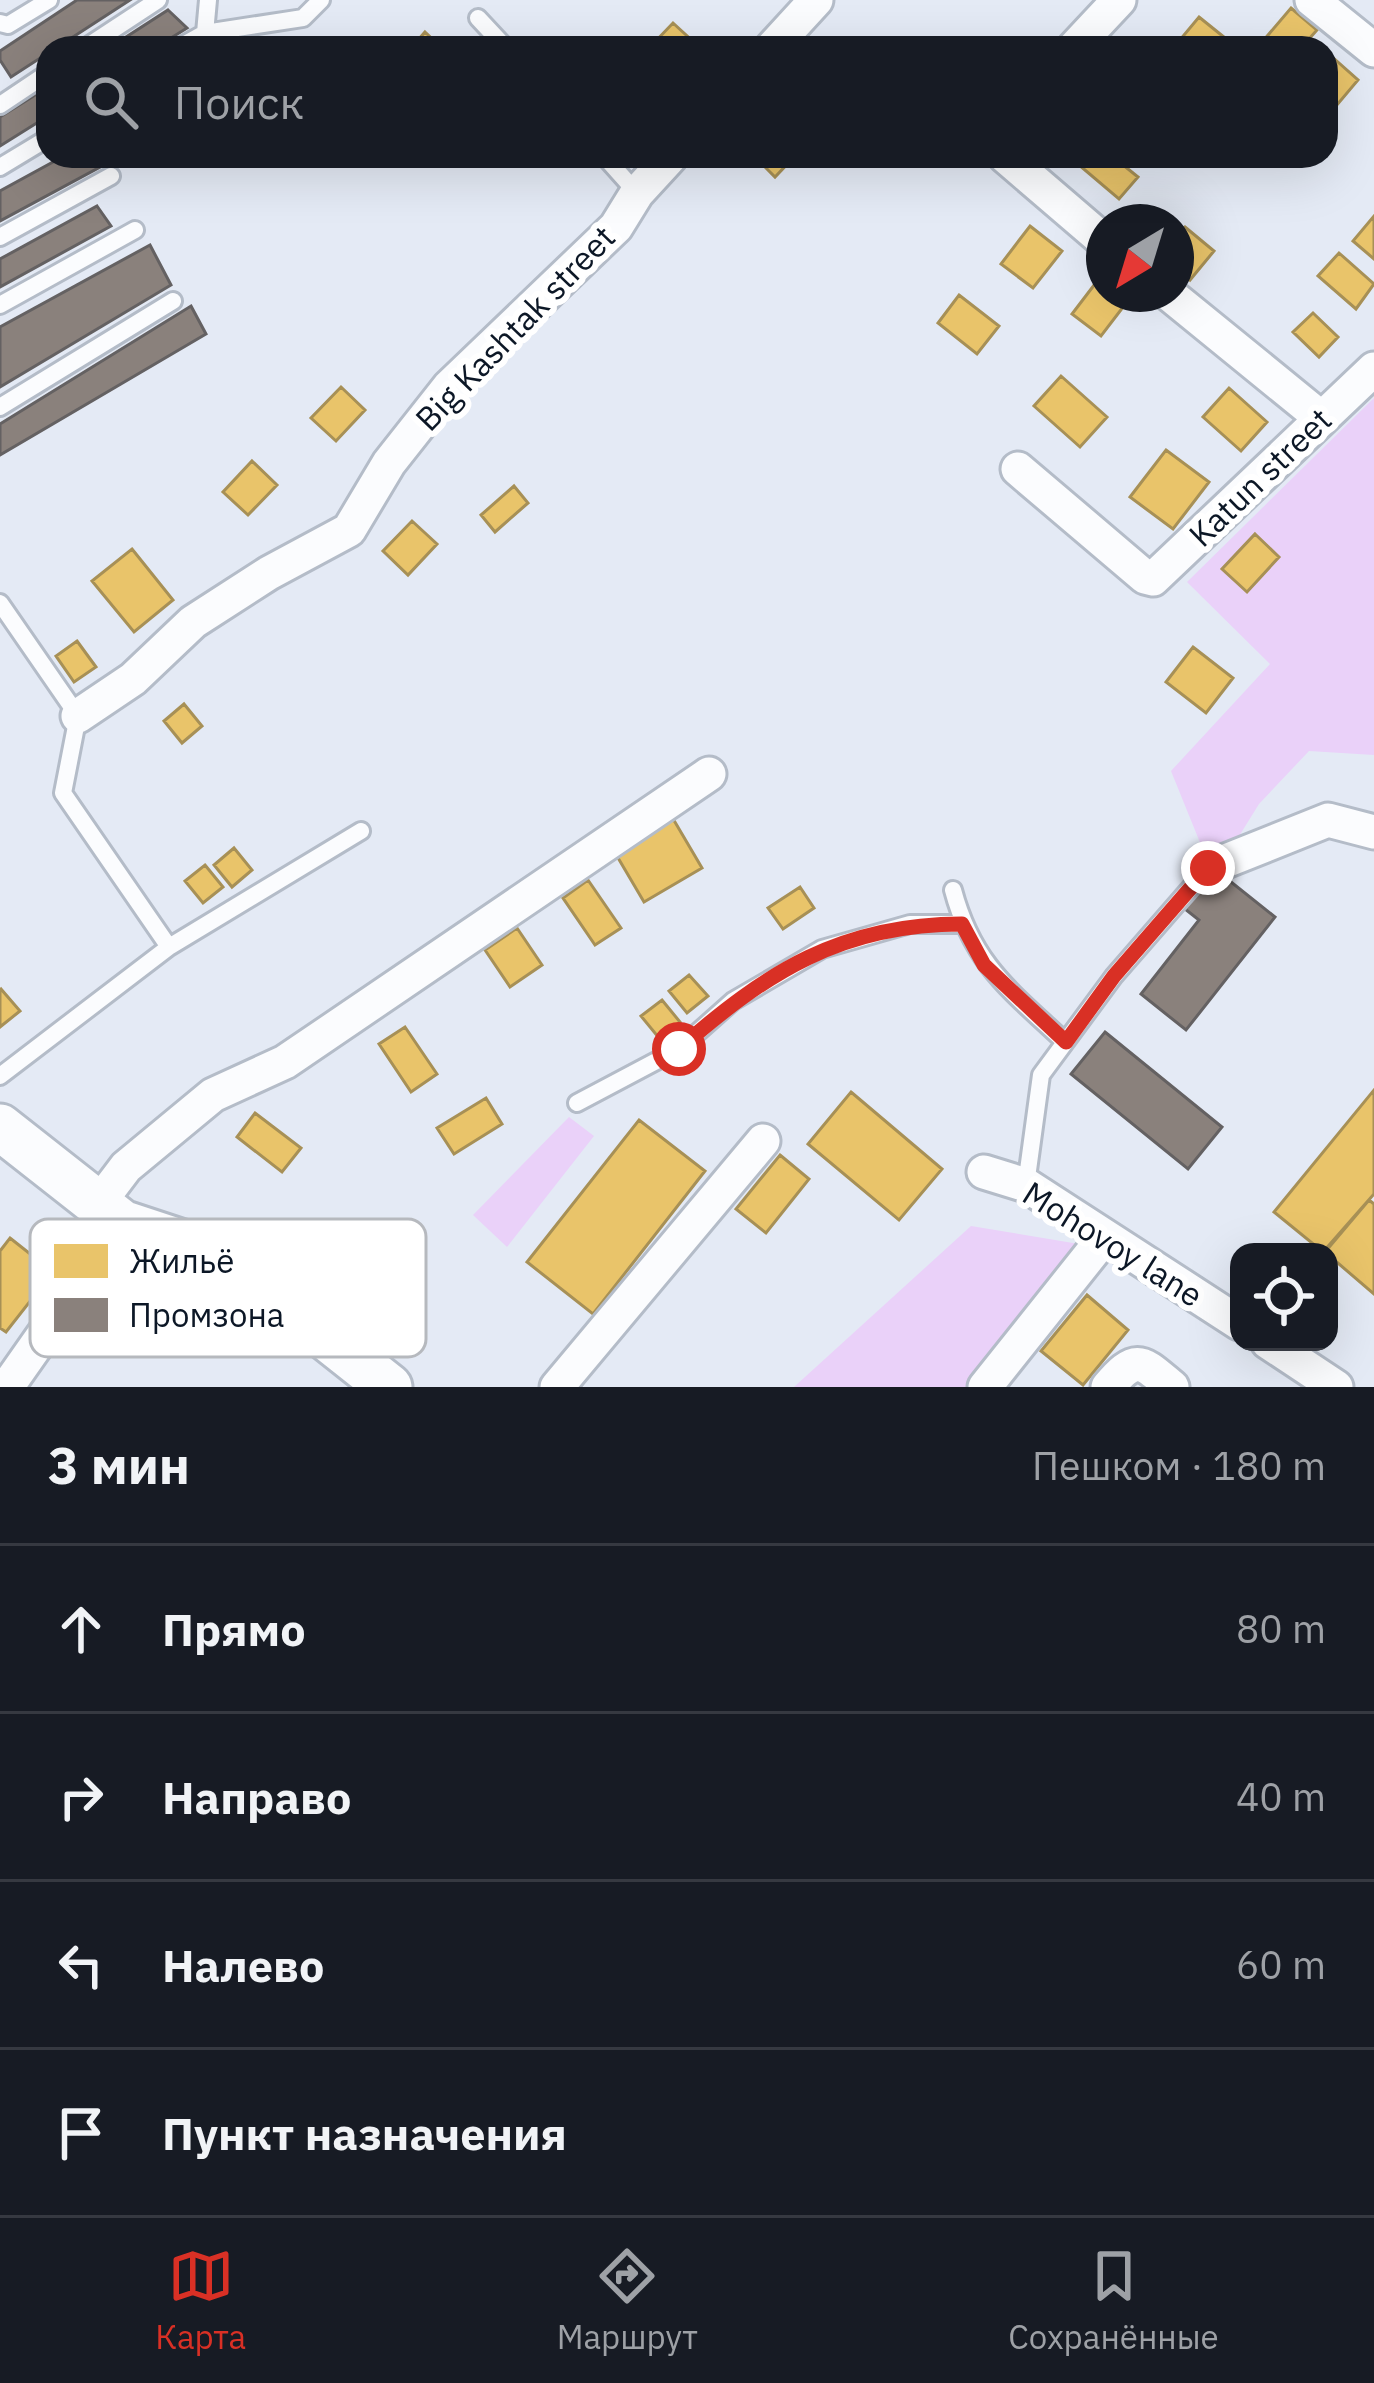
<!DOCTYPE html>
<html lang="ru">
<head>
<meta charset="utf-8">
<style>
  body { margin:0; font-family:"IBM Plex Sans",sans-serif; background:#242831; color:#f1f3f6 }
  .controls { position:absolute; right:36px; bottom:36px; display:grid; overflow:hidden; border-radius:24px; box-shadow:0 12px 48px #0002 }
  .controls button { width:108px; height:108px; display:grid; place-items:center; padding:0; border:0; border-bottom:3px solid #363941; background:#171b24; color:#f1f3f6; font:60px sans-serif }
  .compass { position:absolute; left:1086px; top:204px; width:108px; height:108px; border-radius:50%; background:#171b24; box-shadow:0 12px 48px #0002; rotate:218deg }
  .stop { position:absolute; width:36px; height:36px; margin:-27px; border:9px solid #d93025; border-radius:50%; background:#fff }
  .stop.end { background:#d93025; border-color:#fff; box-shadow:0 3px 12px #0008 }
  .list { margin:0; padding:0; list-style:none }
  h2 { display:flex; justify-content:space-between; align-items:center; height:156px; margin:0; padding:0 48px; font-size:51px }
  h2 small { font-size:39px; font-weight:400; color:#9ea1a6 }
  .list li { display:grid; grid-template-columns:78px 1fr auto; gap:36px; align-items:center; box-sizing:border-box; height:168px; padding:0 48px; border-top:3px solid #363941 }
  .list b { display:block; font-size:45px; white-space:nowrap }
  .list em { font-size:39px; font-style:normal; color:#9ea1a6 }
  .icon { flex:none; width:66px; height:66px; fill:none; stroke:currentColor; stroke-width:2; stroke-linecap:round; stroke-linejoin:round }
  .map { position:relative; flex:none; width:1374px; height:1387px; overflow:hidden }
  .search { position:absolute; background:#171b24; box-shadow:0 12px 48px #0002; left:36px; right:36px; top:36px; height:132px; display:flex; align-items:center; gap:30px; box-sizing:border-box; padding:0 42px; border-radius:36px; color:#9ea1a6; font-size:45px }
  .sheet { height:828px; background:#171b24 }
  nav { display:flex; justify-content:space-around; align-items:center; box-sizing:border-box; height:168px; border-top:3px solid #363941; background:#171b24; font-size:33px; color:#9ea1a6 }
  nav a { display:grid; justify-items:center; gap:6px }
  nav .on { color:#d93025 }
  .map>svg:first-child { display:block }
  .green { fill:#ead1f9 }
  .homes { fill:#e9c46a; stroke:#a79056; stroke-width:3 }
  .industry { fill:#8a817c; stroke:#646162; stroke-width:3 }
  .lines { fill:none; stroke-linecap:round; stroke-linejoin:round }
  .lane-casing { stroke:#b4bcc8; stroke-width:22 }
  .street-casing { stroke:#b4bcc8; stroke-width:39 }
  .secondary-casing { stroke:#b4bcc8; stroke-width:51 }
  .lane { stroke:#fbfcfe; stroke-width:16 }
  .street { stroke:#fbfcfe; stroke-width:33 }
  .secondary { stroke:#fbfcfe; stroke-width:45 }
  .route { stroke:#d93025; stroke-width:15 }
  .labels { text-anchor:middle; stroke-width:12; stroke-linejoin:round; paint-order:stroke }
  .street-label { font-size:33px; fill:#0c1726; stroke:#fff }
  .key { fill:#fff; stroke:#b6b9be; stroke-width:3 }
  .key-label { font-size:33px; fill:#0c1726 }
</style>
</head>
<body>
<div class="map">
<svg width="1374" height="1387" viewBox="0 0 1374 1387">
  <rect width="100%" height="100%" fill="#e4eaf5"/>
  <path class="green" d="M1374,398v357l-65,-4 -50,53 -31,50 -27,-9 -30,-74 99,-107 -83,-82z
    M569,1117l25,19 -87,111 -34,-32z
    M971,1226l108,18 -112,143h-173z"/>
  <path class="homes" d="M1291,8l26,22 -16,18h-44z
    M1199,17l36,29 -1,2h-47l-8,-7z
    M673,23l25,23 -49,2z
    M425,32l17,16h-31z
    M1330,55l28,25 -32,38v-58z
    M754,156h41l-20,21z
    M1086,156h26l26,21 -19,22 -40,-34z
    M1374,216v43l-21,-18z
    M1030,226l32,25 -29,37 -32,-24z
    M1185,227l29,24 -24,29 -10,-9 -4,4v-38z
    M1339,253l35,31 -18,25 -38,-33z
    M1101,276l3,18 26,4 -29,38 -29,-22z
    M959,295l40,31 -22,28 -39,-31z
    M1313,313l25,24 -19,20 -26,-25z
    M1061,376l46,41 -27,30 -46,-41z
    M341,387l24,23 -29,31 -25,-23z
    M1229,388l38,34 -26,29 -38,-34z
    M1166,450l43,32 -36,47 -43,-32z
    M252,461l25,24 -29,30 -25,-23z
    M514,486l14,17 -33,29 -14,-17z
    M412,521l25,23 -29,31 -25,-24z
    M1255,534l24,23 -32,35 -25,-23z
    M132,549l41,51 -39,32 -42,-51z
    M77,641l19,26 -22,15 -18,-26z
    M1193,647l40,31 -27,35 -40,-31z
    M184,704l18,22 -20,17 -18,-22z
    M672,817l30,51 -58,34 -30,-51z
    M234,848l18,22 -20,17 -18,-22z
    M205,865l18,22 -20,16 -18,-22z
    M588,880l33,48 -26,17 -32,-47z
    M800,887l14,21 -31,21 -15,-21z
    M517,928l25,37 -32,22 -25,-37z
    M689,975l19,21 -21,17 -18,-22z
    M1,989l19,22 -20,16v-37z
    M662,1000l18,22 -21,16 -18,-22z
    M405,1027l32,47 -26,18 -32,-48z
    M1374,1090v104l-51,58 -49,-40z
    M851,1092l91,77 -43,51 -91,-76z
    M486,1098l16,26 -48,30 -17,-26z
    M255,1113l46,35 -19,24 -45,-35z
    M639,1120l66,51 -112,143 -66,-52z
    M780,1155l29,24 -43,54 -30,-24z
    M1369,1200l5,4v90l-49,-42z
    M10,1238l43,34 -47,60 -6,-4v-77z
    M1087,1295l41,35 -45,55 -42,-34z"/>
  <path class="industry" d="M77,0h53l-74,48h-8v5l-37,24 -11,-17v-9z
    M168,10l19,18 -32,20h-46z
    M48,87v29l-48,30v-29z
    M64,156h47l2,4 -113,61v-30z
    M97,206l14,20 -111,61v-28z
    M150,245l21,40 -171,102v-60z
    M191,306l15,28 -206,121v-31z
    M1216,870l59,47 -89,113 -45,-36 58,-74 -14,-11z
    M1105,1032l117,95 -34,42 -117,-95z"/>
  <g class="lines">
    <defs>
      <path id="lane" d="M478,18l28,30
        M0,23l8,2 41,-25
        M205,33l98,-15 18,-18
        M85,48l73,-48
        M178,48l27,-15 3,-33
        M0,105l48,-32
        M604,156l33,37
        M0,167l48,-29
        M0,237l111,-61
        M0,305l135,-75
        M0,407l173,-106
        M0,603l78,113 -15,77 106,154
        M953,890c20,75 58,101 112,152
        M0,1076l169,-129 192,-116
        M577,1103l102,-54 54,-48 89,-52 88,-25h52
        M1026,1185l15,-110 73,-99 94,-108"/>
      <path id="street" d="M1312,0l62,50
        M772,48l44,-48
        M1074,48l45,-48
        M1005,156l99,85
        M1169,294l151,123
        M1018,469l127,108 8,2 221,-210
        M78,716l55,-37 60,-57 76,-49 80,-43 40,-67 60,-76 167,-160 21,-34 34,-37
        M1208,868l120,-48 46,12
        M984,1172l42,13 213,138
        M98,1204l28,-37 87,-72 72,-33 424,-288
        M1268,1342l68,45
        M7,1387l115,-164
        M557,1387l206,-246
        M985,1387l110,-138
        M1108,1387c29,-34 33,-26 64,0"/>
      <path id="secondary" d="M0,1127l122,96 103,34 164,130"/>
    </defs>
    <use href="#lane" class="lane-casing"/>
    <use href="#street" class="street-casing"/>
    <use href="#secondary" class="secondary-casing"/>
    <use href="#lane" class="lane"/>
    <use href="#street" class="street"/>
    <use href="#secondary" class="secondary"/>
  </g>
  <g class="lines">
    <path class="route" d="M679,1049c87,-77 163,-125 283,-125l22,41 82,77 48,-66 94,-108"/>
  </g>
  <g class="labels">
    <g class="street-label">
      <text transform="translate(515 328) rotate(-46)" y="12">Big Kashtak street</text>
      <text transform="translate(1260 477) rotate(-44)" y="12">Katun street</text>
      <text transform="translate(1113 1244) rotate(32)" y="12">Mohovoy lane</text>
    </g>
  </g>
  <rect x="30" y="1219" width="396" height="138" rx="18" class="key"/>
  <rect x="54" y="1244" width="54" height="34" fill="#e9c46a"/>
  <rect x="54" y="1298" width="54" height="34" fill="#8a817c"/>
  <g class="key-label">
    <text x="129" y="1273">Жильё</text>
    <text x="129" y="1327">Промзона</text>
  </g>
</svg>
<div class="controls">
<button><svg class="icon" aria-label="locate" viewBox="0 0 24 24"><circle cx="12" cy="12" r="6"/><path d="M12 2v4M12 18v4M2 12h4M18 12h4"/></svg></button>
</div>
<svg class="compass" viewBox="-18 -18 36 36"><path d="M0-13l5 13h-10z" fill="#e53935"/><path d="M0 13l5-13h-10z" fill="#9ea1a6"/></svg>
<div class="stop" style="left:679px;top:1049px"></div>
<div class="stop end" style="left:1208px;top:868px"></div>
<div class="search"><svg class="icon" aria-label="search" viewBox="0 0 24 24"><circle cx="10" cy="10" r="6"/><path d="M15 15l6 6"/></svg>Поиск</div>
</div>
<section class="sheet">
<h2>3 мин<small>Пешком · 180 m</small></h2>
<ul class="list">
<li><svg class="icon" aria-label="ahead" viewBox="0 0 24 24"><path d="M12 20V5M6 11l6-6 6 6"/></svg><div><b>Прямо</b></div><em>80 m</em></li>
<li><svg class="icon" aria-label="right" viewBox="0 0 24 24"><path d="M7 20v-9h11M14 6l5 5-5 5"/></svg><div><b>Направо</b></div><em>40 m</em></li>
<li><svg class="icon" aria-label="left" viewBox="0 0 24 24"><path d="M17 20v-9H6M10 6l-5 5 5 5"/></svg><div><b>Налево</b></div><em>60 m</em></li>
<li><svg class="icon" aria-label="arrive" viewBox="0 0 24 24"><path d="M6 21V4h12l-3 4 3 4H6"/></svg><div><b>Пункт назначения</b></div></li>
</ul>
</section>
<nav>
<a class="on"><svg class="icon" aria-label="map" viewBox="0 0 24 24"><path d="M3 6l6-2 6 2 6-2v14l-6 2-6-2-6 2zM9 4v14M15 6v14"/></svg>Карта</a>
<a><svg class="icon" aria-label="directions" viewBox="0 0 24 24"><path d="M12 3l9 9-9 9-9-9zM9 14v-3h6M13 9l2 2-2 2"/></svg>Маршрут</a>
<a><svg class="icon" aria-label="saved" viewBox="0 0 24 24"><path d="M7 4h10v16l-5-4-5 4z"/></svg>Сохранённые</a>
</nav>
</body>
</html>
